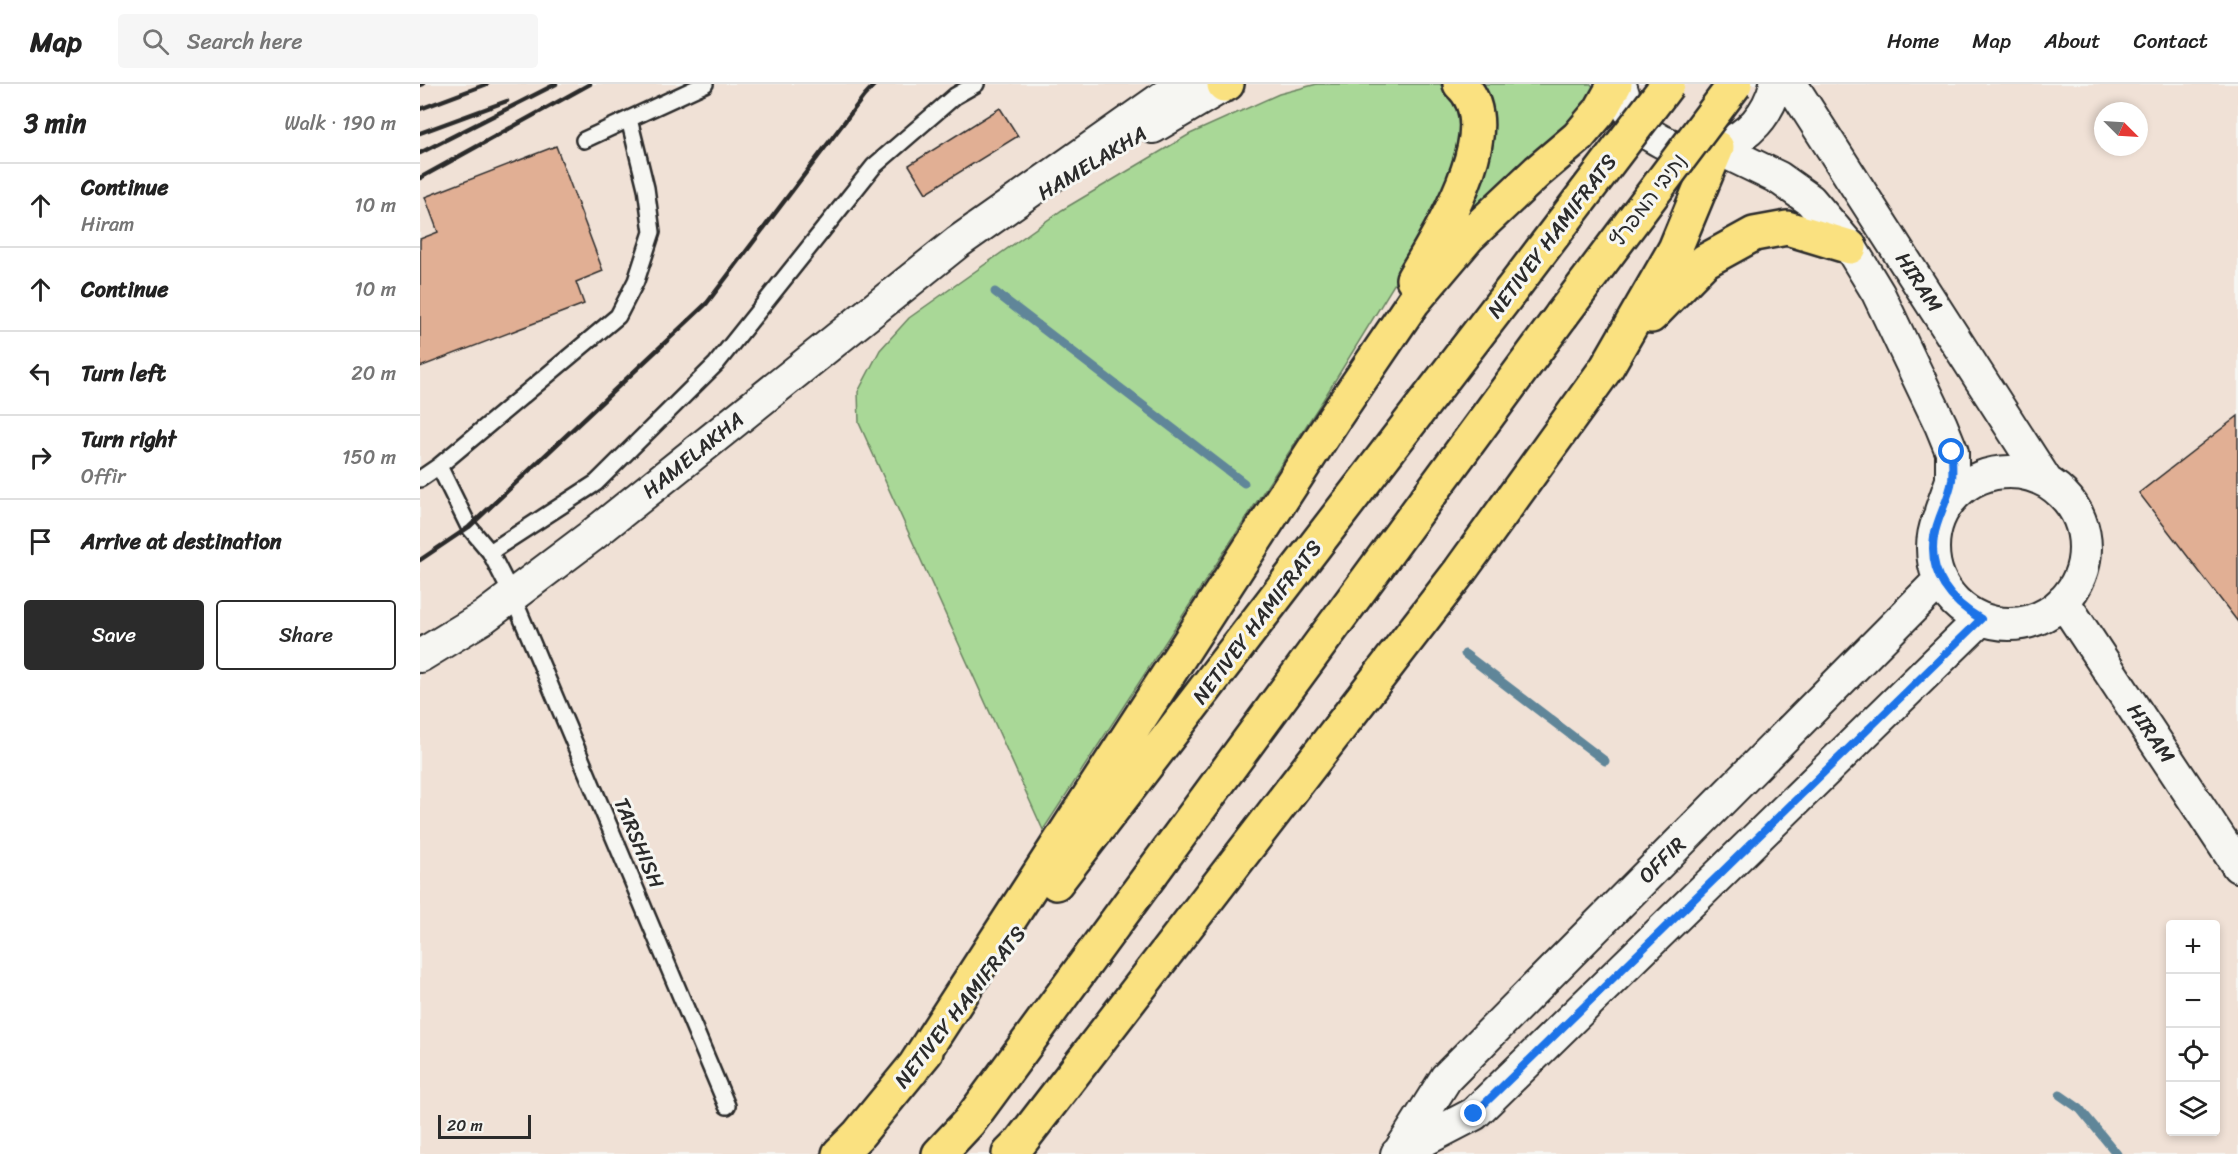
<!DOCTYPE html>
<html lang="en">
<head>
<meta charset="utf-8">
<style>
  body { margin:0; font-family:Sriracha,"Playpen Sans Hebrew",sans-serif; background:#f6f6f6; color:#222 }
  .controls { position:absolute; right:18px; bottom:18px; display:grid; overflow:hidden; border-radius:6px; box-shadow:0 3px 9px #0003 }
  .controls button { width:54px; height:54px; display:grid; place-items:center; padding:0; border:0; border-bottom:2px solid #e0e0e0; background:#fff; color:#222; font:30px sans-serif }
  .compass { position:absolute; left:1674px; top:18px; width:54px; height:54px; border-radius:50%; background:#fff; box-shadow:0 3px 9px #0003; rotate:114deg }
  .scale { position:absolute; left:18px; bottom:15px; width:93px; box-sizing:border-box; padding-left:6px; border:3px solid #2b2b2b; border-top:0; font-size:16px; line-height:21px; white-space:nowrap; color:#2b2b2b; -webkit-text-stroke:4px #f6f6f2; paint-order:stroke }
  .stop { position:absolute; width:18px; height:18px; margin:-14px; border:4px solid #1a73e8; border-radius:50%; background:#fff }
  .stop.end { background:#1a73e8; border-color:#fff; box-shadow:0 2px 6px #0008 }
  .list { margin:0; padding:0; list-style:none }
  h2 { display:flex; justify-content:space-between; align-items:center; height:78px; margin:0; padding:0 24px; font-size:26px }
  h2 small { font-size:20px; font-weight:400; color:#767676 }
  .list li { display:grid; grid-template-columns:39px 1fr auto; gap:18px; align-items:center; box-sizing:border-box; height:84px; padding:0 24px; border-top:2px solid #e0e0e0 }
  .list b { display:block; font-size:22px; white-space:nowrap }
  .list p { margin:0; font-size:20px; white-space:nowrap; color:#767676 }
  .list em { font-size:20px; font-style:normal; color:#767676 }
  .actions { display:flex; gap:12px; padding:18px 24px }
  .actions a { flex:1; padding:14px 0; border:2px solid #2b2b2b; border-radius:6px; text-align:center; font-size:21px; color:#2b2b2b }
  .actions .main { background:#2b2b2b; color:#fff }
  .icon { flex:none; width:33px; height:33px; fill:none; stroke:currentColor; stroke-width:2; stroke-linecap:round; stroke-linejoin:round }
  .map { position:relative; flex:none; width:1818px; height:1070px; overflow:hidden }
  header { display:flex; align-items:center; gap:36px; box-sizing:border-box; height:84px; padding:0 30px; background:#fff; border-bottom:2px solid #e0e0e0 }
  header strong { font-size:28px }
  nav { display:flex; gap:33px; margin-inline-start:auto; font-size:21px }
  .search { width:420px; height:54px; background:#f6f6f6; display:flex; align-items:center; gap:15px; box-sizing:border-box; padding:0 21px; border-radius:6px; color:#767676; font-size:22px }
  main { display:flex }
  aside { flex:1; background:#fff }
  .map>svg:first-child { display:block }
  .built { fill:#f0e1d6; fill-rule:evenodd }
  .green { fill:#a9d897; stroke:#6a8261; stroke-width:1.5 }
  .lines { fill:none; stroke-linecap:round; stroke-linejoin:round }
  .stream { stroke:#608699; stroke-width:9 }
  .building { fill:#e1af94; stroke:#2b2b2b; stroke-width:1.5 }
  .lane-casing { stroke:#2b2b2b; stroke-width:20 }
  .street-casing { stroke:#2b2b2b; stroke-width:36 }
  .highway-casing { stroke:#2b2b2b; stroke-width:38 }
  .lane { stroke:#f6f6f2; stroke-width:15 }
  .street { stroke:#f6f6f2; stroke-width:32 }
  .highway { stroke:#fae180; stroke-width:33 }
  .rail { stroke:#2b2b2b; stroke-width:4.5 }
  .highway-bridge-casing { stroke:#2b2b2b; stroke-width:38; stroke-linecap:butt }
  .highway-bridge { stroke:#fae180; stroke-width:33 }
  .route { stroke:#1a73e8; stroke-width:8 }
  .labels { text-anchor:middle; stroke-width:6; stroke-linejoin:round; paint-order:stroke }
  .street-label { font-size:21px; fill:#2b2b2b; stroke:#f6f6f2 }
</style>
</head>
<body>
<header>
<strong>Map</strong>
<div class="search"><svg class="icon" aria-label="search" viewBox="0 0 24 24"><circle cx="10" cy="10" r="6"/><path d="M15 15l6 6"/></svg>Search here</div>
<nav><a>Home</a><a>Map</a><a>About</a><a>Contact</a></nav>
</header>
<main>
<aside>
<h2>3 min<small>Walk · 190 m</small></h2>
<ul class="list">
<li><svg class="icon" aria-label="ahead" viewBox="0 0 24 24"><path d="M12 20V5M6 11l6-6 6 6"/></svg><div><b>Continue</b><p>Hiram</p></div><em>10 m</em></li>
<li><svg class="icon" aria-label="ahead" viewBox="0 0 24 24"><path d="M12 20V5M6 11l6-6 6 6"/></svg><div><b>Continue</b></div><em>10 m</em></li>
<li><svg class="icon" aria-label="left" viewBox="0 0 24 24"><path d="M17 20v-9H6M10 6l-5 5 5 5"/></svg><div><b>Turn left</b></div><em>20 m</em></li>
<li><svg class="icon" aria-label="right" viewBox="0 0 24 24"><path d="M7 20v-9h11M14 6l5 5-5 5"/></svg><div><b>Turn right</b><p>Offir</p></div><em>150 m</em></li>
<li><svg class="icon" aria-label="arrive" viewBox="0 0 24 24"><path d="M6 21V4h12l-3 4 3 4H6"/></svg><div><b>Arrive at destination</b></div></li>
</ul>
<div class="actions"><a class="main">Save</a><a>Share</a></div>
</aside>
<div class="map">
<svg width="1818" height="1070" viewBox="0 0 1818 1070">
  <rect width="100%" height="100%" fill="#f6f6f2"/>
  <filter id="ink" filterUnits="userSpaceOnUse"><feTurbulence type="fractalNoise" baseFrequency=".0167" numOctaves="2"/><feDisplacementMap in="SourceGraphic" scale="12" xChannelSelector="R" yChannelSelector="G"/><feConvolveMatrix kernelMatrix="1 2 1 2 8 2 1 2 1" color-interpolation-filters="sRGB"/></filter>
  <g filter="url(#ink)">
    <path class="built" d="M0,0h1818v1070h-1818zM1683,27h36v36h-36zM1750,840h46v208h-46z"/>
    <path class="green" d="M897,0h123l20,27v38l-16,54 -121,197 -280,430 -184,-407 -1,-31 22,-42 29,-32 153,-108 128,-76 89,-40z
      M1052,0h119l5,7 -40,44 -112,114z"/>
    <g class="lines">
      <path class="stream" d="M575,208l249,191
        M1045,570l140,107
        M1640,1011l20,14 37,45"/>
    </g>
    <path class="building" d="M580,24l18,28 -92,57 -17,-28z
      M136,62l47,125 -27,11 8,22 -164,63v-128l18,-7 -13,-35z
      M1818,332v206l-99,-129z"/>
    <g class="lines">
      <defs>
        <path id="lane" d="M164,56l45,-21
          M19,382l30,61 21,25 22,43 215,511
          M0,395l19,-13 179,-150 18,-35 16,-49 -6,-44 -17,-69 76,-35
          M70,468l106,-69 120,-119 158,-198 81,-70 21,-12"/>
        <path id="street" d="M1200,0c4,16 10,33 23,45 49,42 118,17 133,-45
          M1371,0l255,397
          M733,43l73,-43
          M1297,64l62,30 31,22 40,47 28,46 63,132 11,27v28l-11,31
          M1513 464a76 76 0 1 1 152 0a76 76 0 1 1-152 0Z
          M1643,517l175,265
          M0,572l64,-39 106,-80 368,-295 224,-158
          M980,1067l46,-73 494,-498
          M977,1070l77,-40 507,-495"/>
        <path id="highway" d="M804,1l3,-1
          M993,195c24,-42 96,-152 47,-195
          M1231,232l54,-55 49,-27 33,-6 63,19
          M636,799l454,-591
          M492,986l421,-650 80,-118 55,-65 70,-66 40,-34 22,-26 15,-27
          M419,1070l19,-19 68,-83
          M519,1070l30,-32 592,-806
          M589,1070l10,-10 441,-573 147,-204 68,-118 42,-101"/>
      </defs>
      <use href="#lane" class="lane-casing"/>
      <use href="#street" class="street-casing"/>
      <use href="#highway" class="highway-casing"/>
      <use href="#lane" class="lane"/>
      <use href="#street" class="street"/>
      <use href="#highway" class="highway"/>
      <path class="rail" d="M0,1l3,-1
        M0,25l67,-25
        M0,49l87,-32
        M0,69l136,-69
        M0,94l170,-94
        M0,476l49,-33 238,-224 157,-207 11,-12"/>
      <defs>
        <path id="highway-bridge" d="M1090,208l158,-208
          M1141,232l174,-232"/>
      </defs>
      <use href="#highway-bridge" class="highway-bridge-casing"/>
      <use href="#highway-bridge" class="highway-bridge"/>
    </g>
  </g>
  <g class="lines" filter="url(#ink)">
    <path class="route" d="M1054,1030l507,-495c-30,-17 -53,-45 -47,-82 3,-20 15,-37 18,-57 1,-9 0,-19 0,-28"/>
  </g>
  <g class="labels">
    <g class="street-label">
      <text transform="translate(672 79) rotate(-31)" y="7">HAMELAKHA</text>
      <text transform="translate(1228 116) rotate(-53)" y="7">נתיבי המפרץ</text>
      <text transform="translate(1132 152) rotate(-53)" y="7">NETIVEY HAMIFRATS</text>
      <text transform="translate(1499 198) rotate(57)" y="7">HIRAM</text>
      <text transform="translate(273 371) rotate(-39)" y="7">HAMELAKHA</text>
      <text transform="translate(837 538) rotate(-53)" y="7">NETIVEY HAMIFRATS</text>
      <text transform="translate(1731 649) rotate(56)" y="7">HIRAM</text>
      <text transform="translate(219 759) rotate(67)" y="7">TARSHISH</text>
      <text transform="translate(1242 776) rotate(-45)" y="7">OFFIR</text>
      <text transform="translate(540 923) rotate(-52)" y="7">NETIVEY HAMIFRATS</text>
    </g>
  </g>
</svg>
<div class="controls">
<button>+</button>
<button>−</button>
<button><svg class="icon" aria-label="locate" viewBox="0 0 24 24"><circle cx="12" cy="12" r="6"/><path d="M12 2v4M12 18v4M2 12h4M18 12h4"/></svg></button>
<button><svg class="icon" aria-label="layers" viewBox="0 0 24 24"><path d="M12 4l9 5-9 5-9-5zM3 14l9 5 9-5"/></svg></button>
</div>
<svg class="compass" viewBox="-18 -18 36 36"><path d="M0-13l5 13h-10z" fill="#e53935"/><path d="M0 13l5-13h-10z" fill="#767676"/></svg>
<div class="scale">20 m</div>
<div class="stop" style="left:1532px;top:368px"></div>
<div class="stop end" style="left:1054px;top:1030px"></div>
</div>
</main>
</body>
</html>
